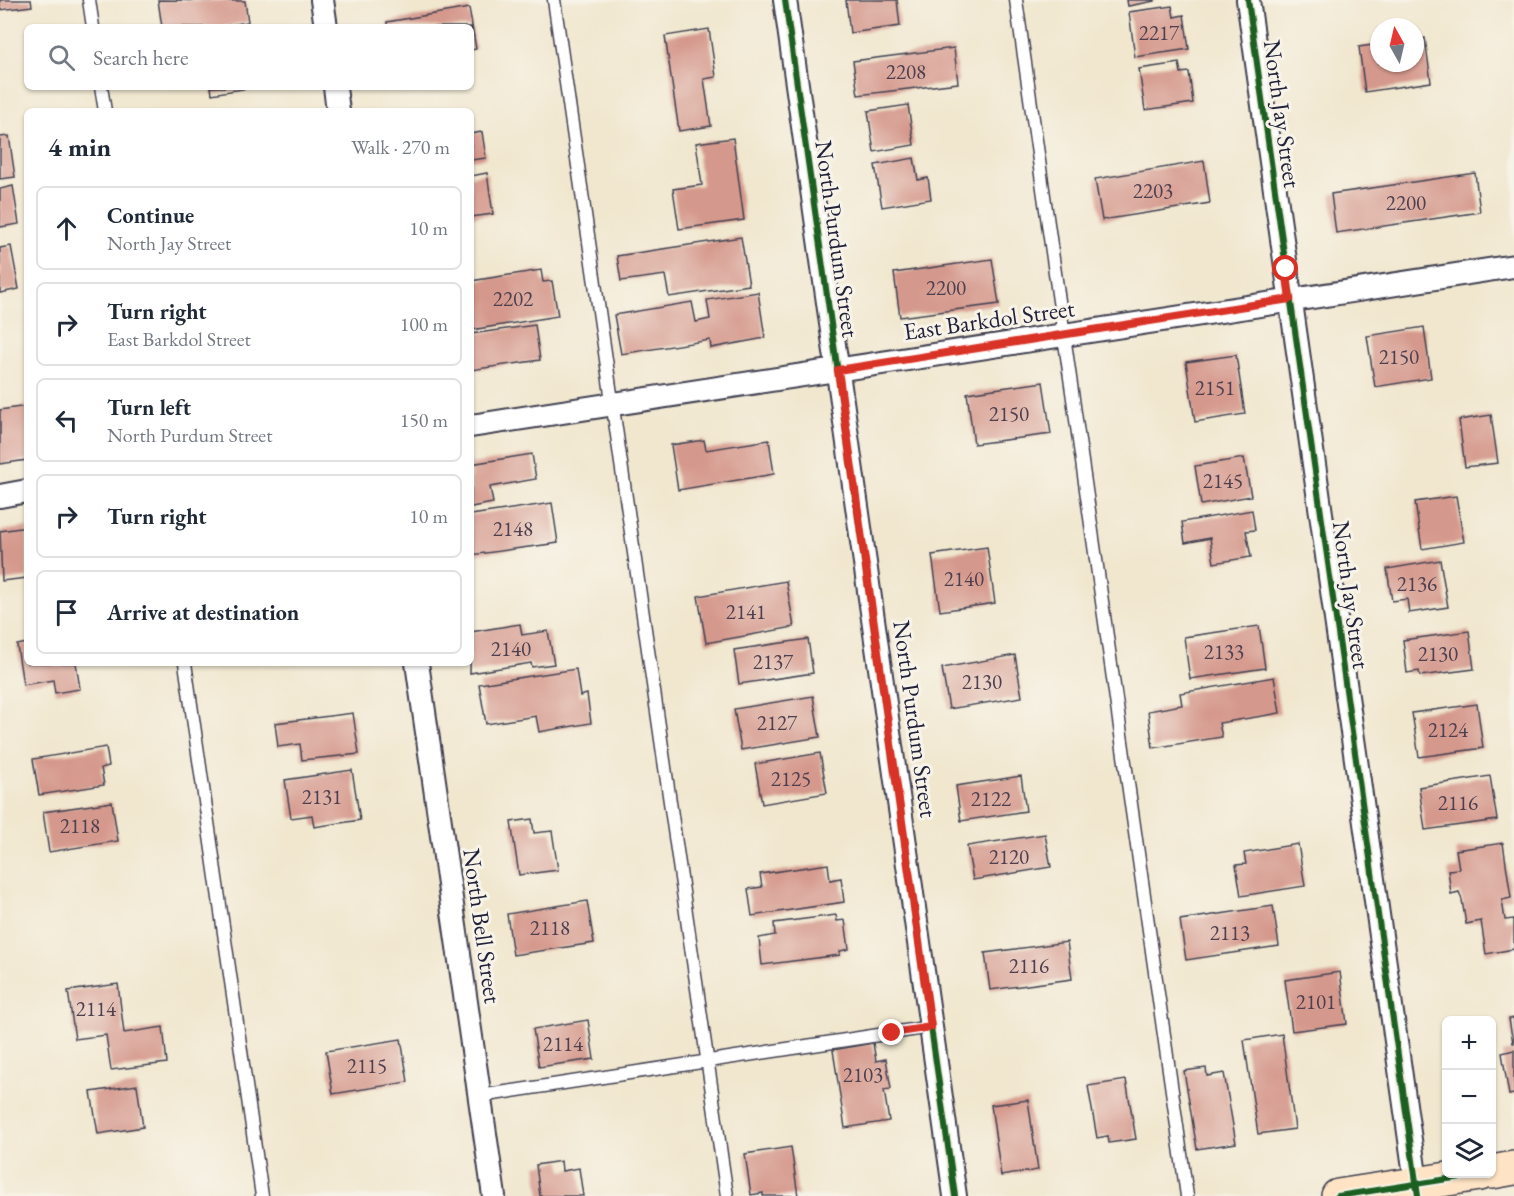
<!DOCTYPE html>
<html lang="en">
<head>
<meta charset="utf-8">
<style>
  body { margin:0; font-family:"EB Garamond",serif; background:#f2f2f3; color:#1f2937 }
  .controls { position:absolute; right:18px; bottom:18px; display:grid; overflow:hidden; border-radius:9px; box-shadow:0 2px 4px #0004 }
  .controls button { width:54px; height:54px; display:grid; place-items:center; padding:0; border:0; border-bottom:2px solid #e0e1e3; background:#fff; color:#1f2937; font:30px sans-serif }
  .compass { position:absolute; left:1370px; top:18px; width:54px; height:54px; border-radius:50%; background:#fff; box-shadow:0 2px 4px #0004; rotate:352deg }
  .stop { position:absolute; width:18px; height:18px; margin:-14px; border:4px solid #d93025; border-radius:50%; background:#fff }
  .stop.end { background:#d93025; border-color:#fff; box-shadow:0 2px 6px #0008 }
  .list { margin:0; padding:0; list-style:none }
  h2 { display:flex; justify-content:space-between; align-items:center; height:78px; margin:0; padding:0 24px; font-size:26px }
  h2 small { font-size:20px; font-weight:400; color:#747a83 }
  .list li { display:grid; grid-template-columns:39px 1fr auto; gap:18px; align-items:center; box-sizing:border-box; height:84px; margin:0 12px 12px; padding:0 12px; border:2px solid #e0e1e3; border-radius:9px }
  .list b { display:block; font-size:22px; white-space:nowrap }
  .list p { margin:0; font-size:20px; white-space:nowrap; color:#747a83 }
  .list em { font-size:20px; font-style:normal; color:#747a83 }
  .icon { flex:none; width:33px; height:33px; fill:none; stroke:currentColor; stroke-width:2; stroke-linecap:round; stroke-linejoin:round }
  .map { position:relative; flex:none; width:1514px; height:1196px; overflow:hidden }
  .search { position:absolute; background:#fff; box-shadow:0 2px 4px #0004; left:24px; top:24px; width:450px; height:66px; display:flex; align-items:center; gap:15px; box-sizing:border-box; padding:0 21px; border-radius:9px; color:#747a83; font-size:22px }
  .panel { position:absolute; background:#fff; box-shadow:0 2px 4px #0004; left:24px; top:108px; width:450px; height:558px; border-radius:9px }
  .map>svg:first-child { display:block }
  .building { fill:#d5988c }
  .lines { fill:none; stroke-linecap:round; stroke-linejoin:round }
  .lane-casing { stroke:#414051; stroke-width:15 }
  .street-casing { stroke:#414051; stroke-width:26 }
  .secondary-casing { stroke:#414051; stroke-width:36 }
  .lane { stroke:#fff; stroke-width:12 }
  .street { stroke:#fff; stroke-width:22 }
  .secondary { stroke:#fee4c5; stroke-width:33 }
  .cycleway-casing { stroke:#f7f3e8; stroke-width:10 }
  .cycleway { stroke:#1b5e20; stroke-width:6 }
  .route { stroke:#d93025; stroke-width:8 }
  .labels { text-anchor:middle; stroke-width:6; stroke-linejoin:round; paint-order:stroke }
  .number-label { font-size:21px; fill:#4f404f }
  .street-label { font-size:24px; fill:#22223b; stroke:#f7f3e8 }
</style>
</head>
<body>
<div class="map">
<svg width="1514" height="1196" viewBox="0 0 1514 1196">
  <rect width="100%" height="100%" fill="#f7f3e8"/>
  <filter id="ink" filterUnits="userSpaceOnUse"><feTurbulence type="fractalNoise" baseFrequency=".0167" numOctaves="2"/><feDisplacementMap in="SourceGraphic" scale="12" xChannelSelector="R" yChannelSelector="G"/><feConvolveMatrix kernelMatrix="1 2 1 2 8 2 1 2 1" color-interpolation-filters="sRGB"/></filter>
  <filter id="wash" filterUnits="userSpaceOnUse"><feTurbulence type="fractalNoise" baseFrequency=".008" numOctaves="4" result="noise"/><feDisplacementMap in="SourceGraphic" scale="24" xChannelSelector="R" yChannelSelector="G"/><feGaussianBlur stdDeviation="1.35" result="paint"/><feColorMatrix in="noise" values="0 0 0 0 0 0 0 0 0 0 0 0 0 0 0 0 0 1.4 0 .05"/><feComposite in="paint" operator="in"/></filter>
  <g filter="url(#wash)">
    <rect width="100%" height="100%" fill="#f1e7cf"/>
    <g id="blocks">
      <path class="building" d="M0,0h31l1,6 -32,4z
        M158,0l87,1 3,21 -30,5h-56z
        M846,0h51l3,26 -50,7z
        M1127,0h28v1l-27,5z
        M1172,6l2,11 10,-2 5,34 -54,8 -6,-45z
        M469,8l7,41 -5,1v-23h-84v-5z
        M709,29l7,48 -12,2 7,47 -32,5 -14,-95z
        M1425,38l6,44 -66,10 -6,-45 20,-3v19h36v-24z
        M954,48l4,35 -100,12 -5,-34z
        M1179,63l2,10 8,-1 4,31 -48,7 -6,-41z
        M211,87h37l1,1 -37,6z
        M908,105l6,40 -40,7 -6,-41z
        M482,132l4,26 -15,2v-26z
        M9,136l6,41 -15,2v-42z
        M733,138l11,82 -65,9 -6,-40 29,-4 -6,-42z
        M914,158l4,22 10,-2 3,21 -49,8 -7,-42z
        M1204,161l6,42 -108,17 -7,-41z
        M487,173l6,41 -22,3v-41z
        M1475,173l5,39 -144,21 -5,-39z
        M13,186l6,38 -19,3v-38z
        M741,237l8,48 -80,12 -4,-22 -44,6 -4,-25z
        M11,246l8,43 -19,4v-45z
        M992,259l7,45 -99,13 -6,-44z
        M541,270l2,12 9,-1 6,35 -87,14v-49z
        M758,292l7,46 -54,10 -1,-8 -89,14 -7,-39 78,-13 4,20 14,-3 -3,-19z
        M535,325l5,35 -69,10v-36z
        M1424,327l7,51 -56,9 -8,-51z
        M1236,355l9,59 -50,8 -9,-60z
        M1043,382l8,52 -77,10 -7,-51z
        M27,406v54l-27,4v-54z
        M1491,415l7,48 -33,4 -6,-47z
        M704,440l2,10 63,-10 5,34 -96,16 -7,-45z
        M532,454l4,25 -46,8 3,16 -22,4v-43z
        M1244,458l7,38 -50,9 -6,-39z
        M1456,496l8,46 -42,7 -7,-47z
        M552,503l6,40 -87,12v-40z
        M1252,510l3,20 -9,1 5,26 -37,6 -4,-25 -25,5 -3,-21z
        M27,527v51l-25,3 -2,-50z
        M987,547l8,56 -55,8 -8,-56z
        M1440,560l8,47 -39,6 -2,-14 -15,2 -5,-32z
        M786,581l8,46 -88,16 -8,-47z
        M520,624l2,11 26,-4 6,33 -22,3 -1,-4 -61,10 1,-41z
        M1259,626l6,42 -75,11 -6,-42z
        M1469,631l5,38 -54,7 -1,-5 -12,2 -4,-33z
        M808,639l5,34 -74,11 -5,-34z
        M27,643v20h49l4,26 -25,4 -2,-13 -30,5 -6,-40z
        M1015,655l7,42 -73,12 -7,-41z
        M576,669l4,27 7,-2 4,29 -52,9 -3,-16 -50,8 -7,-40z
        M1274,677l6,36 -61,10 3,14 -69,11 -5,-37 34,-6 -2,-12z
        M813,696l7,41 -79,13 -7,-41z
        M1477,704l6,44 -64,9 -7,-44z
        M353,713l6,41 -57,6 -2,-16 -22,3 -3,-24z
        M106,747l3,19 -8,2 3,17 -65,10 -6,-36z
        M820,753l7,40 -65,11 -7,-40z
        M352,770l8,50 -46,7 -2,-12 -21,3 -6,-38z
        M1021,776l5,35 -65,10 -5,-35z
        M1490,776l7,44 -72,10 -6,-43z
        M112,802l6,39 -69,11 -6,-40z
        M532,819l2,14 18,-2 6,39 -39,5 -8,-53z
        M1045,834l6,33 -78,13 -6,-34z
        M1503,843l8,55 -9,2 3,20 9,-1v30l-28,5 -5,-33 -15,3 -4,-24 -3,-8 -8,2 -3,-24 11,-1 -3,-19z
        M1298,844l7,42 -64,10 -5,-31 10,-1 -2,-11z
        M828,864l2,16 11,-2 3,24 -92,14 -4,-27 14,-2 -2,-13z
        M587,901l7,42 -81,12 -6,-41z
        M1273,906l6,40 -93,14 -6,-40z
        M836,915l1,6 8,-1 4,29 -9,2v4l-78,10 -3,-27 16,-3 -1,-12z
        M1067,942l5,37 -82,11 -5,-37z
        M1340,972l7,52 -55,7 -7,-51z
        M118,984l6,49 39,-6 4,36 -56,7 -5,-35 -31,4 -7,-48z
        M1514,1018v25h-1l-4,-24z
        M588,1020l6,39 -55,8 -6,-38z
        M1282,1034l13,95 -37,5 -14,-94z
        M401,1039l7,43 -75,12 -7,-43z
        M873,1043l3,18 10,-2 5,30 -7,1 5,31 -44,7 -12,-78z
        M1514,1050v44l-5,1 -7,-42z
        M1206,1068l1,8 17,-3 12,70 -39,6 -13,-78z
        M1126,1080l10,59 -27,4 -1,-7 -11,2 -9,-52z
        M137,1085l6,42 -45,7 -7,-42z
        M1028,1100l10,70 -37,6 -10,-71z
        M791,1147l7,49h-35v-3l-12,2 -6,-41z
        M561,1161l1,10 17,-3 4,28h-43l-4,-31z"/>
    </g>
  </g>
  <g filter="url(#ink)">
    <use href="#blocks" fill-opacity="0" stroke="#414051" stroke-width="1.5"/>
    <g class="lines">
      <defs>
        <path id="lane" d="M89,0l4,27
          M554,0l173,1196
          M1016,0l171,1196
          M101,87l4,24
          M185,663l77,533
          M480,1096l451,-69"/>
        <path id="street" d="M322,0l4,27
          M785,0l170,1196
          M1248,0l170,1196
          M335,87l3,24
          M471,426l1043,-160
          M0,496l27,-5
          M417,663l77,533"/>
        <path id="secondary" d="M1492,1172l22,-4
          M1338,1196l142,-22"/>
      </defs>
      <use href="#lane" class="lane-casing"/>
      <use href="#street" class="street-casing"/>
      <use href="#secondary" class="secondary-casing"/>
      <use href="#lane" class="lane"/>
      <use href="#street" class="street"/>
      <use href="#secondary" class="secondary"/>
      <defs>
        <path id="cycleway" d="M785,0l170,1196
          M1248,0l170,1196
          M1338,1196l142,-22"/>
      </defs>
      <use href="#cycleway" class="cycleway-casing"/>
      <use href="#cycleway" class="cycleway"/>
    </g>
  </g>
  <g class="lines" filter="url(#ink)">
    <path class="route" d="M892,1033l39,-6 -93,-657 452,-71 -4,-30"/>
  </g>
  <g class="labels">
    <g class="number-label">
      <text x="1159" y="40">2217</text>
      <text x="906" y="79">2208</text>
      <text x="1153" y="198">2203</text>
      <text x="1406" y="210">2200</text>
      <text x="946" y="295">2200</text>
      <text x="513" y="306">2202</text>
      <text x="1399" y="364">2150</text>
      <text x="1215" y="395">2151</text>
      <text x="1009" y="421">2150</text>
      <text x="1223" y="488">2145</text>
      <text x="513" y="536">2148</text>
      <text x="964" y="586">2140</text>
      <text x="1417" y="591">2136</text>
      <text x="746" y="619">2141</text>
      <text x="511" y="656">2140</text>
      <text x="1224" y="659">2133</text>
      <text x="1438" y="661">2130</text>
      <text x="773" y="669">2137</text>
      <text x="982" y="689">2130</text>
      <text x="777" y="730">2127</text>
      <text x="1448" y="737">2124</text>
      <text x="791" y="786">2125</text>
      <text x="322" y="804">2131</text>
      <text x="991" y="806">2122</text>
      <text x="1458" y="810">2116</text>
      <text x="80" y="833">2118</text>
      <text x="1009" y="864">2120</text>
      <text x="550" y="935">2118</text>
      <text x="1230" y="940">2113</text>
      <text x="1029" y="973">2116</text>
      <text x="1316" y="1009">2101</text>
      <text x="96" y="1016">2114</text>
      <text x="563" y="1051">2114</text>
      <text x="367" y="1073">2115</text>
      <text x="863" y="1082">2103</text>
    </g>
    <g class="street-label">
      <text transform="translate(1282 114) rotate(82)" y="8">North Jay Street</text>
      <text transform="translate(837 239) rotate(82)" y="8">North Purdum Street</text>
      <text transform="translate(989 320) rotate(-8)" y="8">East Barkdol Street</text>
      <text transform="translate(1351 595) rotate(82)" y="8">North Jay Street</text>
      <text transform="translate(915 719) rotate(82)" y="8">North Purdum Street</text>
      <text transform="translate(482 926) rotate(82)" y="8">North Bell Street</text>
    </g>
  </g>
</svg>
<div class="controls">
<button>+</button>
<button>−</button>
<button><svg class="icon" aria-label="layers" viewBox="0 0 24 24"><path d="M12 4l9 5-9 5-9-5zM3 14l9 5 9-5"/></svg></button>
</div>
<svg class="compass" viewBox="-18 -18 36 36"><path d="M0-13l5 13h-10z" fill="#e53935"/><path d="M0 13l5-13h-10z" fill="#747a83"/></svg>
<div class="stop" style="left:1286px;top:269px"></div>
<div class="stop end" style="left:892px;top:1033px"></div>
<div class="search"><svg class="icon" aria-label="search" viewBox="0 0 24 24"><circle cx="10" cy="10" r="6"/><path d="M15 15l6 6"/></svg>Search here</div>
<section class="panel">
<h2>4 min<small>Walk · 270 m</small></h2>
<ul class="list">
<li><svg class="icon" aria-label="ahead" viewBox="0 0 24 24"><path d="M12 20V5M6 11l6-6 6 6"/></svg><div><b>Continue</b><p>North Jay Street</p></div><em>10 m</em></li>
<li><svg class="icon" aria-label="right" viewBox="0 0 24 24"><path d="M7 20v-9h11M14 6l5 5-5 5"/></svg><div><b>Turn right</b><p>East Barkdol Street</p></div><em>100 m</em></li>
<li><svg class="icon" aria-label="left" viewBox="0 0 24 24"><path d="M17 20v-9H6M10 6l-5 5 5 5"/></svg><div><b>Turn left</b><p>North Purdum Street</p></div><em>150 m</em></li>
<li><svg class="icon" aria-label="right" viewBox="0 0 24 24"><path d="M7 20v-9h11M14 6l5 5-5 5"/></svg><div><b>Turn right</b></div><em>10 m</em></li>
<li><svg class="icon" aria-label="arrive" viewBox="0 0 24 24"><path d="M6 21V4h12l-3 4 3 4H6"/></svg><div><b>Arrive at destination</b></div></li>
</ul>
</section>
</div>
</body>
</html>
